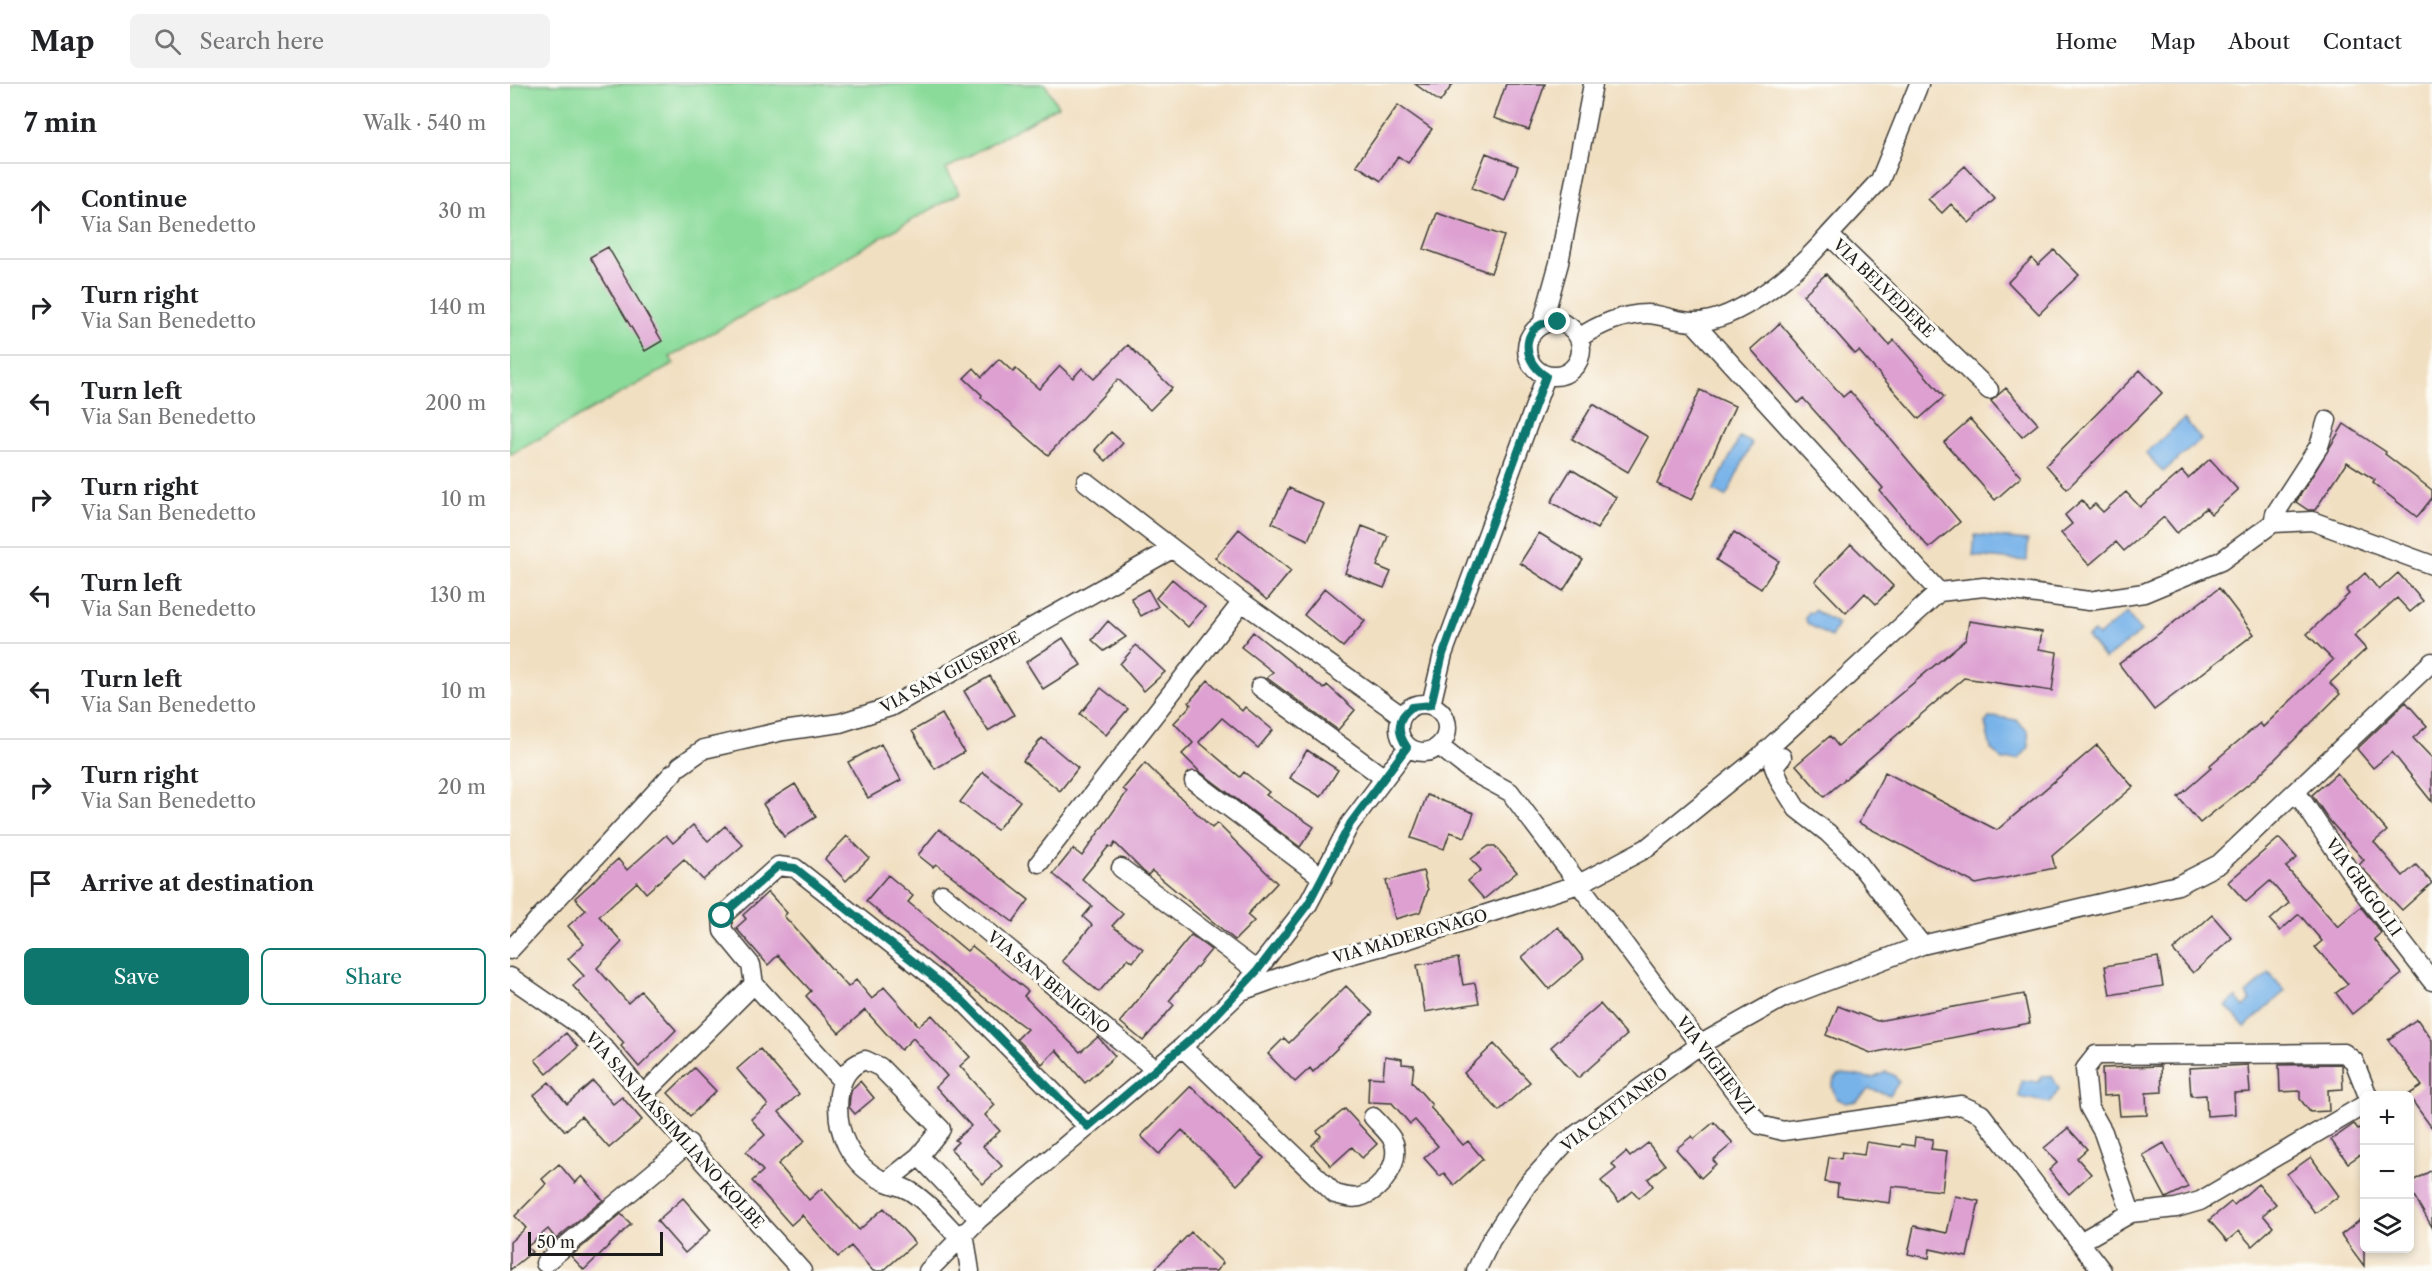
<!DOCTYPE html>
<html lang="en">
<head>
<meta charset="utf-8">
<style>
  body { margin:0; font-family:"Libre Caslon Text",serif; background:#f2f2f2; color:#202124 }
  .controls { position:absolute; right:18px; bottom:18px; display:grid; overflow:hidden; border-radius:9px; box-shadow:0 3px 9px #0003 }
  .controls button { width:54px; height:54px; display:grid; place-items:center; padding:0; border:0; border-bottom:2px solid #e0e0e0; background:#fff; color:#202124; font:30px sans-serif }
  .scale { position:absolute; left:18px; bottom:15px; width:135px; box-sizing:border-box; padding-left:6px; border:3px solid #1c1c1c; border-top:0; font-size:16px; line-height:21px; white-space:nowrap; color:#1c1c1c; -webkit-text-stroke:4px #fdfcf7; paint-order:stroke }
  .stop { position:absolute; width:18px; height:18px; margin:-14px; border:4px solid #0f766e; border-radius:50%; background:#fff }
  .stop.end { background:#0f766e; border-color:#fff; box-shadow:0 2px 6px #0008 }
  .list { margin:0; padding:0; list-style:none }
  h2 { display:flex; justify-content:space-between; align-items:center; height:78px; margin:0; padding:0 24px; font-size:26px }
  h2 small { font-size:20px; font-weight:400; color:#757577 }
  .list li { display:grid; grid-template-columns:39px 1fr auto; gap:18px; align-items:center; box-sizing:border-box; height:96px; padding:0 24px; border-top:2px solid #e0e0e0 }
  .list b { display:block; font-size:22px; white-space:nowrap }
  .list p { margin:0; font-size:20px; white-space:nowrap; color:#757577 }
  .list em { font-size:20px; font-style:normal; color:#757577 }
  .actions { display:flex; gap:12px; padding:18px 24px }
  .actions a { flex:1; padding:14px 0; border:2px solid #0f766e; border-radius:9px; text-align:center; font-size:21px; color:#0f766e }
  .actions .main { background:#0f766e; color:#fff }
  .icon { flex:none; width:33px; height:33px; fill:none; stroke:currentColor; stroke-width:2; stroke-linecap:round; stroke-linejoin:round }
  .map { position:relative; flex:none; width:1922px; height:1187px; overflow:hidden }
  header { display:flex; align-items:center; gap:36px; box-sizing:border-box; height:84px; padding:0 30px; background:#fff; border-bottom:2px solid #e0e0e0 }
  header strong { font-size:28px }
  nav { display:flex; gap:33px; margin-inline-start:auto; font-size:21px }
  .search { width:420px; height:54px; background:#f2f2f2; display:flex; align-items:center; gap:15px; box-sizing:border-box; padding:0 21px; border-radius:9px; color:#757577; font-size:22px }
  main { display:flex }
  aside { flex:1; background:#fff }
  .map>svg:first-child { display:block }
  .green { fill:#8adb9a; stroke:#537c5b; stroke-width:1.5 }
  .water { fill:#77b2e9; stroke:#4a6782; stroke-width:1.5 }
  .building { fill:#dda0d1 }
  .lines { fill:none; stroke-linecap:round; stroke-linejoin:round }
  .street-casing { stroke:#3c3935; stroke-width:21 }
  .street { stroke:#fff; stroke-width:18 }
  .route { stroke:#0f766e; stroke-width:8 }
  .labels { text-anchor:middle; stroke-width:6; stroke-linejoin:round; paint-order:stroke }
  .street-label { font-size:16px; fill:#1c1c1c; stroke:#fdfcf7 }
</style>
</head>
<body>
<header>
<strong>Map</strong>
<div class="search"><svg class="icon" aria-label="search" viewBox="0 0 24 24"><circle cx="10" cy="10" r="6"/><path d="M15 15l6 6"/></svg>Search here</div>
<nav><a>Home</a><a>Map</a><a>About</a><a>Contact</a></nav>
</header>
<main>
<aside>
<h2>7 min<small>Walk · 540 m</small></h2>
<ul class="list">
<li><svg class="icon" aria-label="ahead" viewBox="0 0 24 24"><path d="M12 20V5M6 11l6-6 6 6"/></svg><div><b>Continue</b><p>Via San Benedetto</p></div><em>30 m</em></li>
<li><svg class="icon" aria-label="right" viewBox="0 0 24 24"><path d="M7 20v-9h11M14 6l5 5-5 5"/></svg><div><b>Turn right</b><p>Via San Benedetto</p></div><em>140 m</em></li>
<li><svg class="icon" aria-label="left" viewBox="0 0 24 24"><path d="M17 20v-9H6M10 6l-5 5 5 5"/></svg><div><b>Turn left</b><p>Via San Benedetto</p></div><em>200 m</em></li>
<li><svg class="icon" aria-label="right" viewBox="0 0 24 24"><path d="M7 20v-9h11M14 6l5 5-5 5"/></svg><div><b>Turn right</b><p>Via San Benedetto</p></div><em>10 m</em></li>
<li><svg class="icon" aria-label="left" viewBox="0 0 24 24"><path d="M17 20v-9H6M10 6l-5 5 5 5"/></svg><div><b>Turn left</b><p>Via San Benedetto</p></div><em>130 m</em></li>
<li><svg class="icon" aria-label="left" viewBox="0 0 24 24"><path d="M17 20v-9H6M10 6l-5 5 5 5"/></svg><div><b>Turn left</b><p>Via San Benedetto</p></div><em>10 m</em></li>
<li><svg class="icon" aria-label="right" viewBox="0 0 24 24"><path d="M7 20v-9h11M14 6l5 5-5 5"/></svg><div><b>Turn right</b><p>Via San Benedetto</p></div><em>20 m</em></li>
<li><svg class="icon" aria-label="arrive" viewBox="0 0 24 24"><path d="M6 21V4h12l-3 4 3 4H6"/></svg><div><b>Arrive at destination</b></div></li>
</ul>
<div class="actions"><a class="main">Save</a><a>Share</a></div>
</aside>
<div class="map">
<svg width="1922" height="1187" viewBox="0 0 1922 1187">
  <rect width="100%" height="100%" fill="#fdfcf7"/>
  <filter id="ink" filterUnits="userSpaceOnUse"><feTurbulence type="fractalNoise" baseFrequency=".0167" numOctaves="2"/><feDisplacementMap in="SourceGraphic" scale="12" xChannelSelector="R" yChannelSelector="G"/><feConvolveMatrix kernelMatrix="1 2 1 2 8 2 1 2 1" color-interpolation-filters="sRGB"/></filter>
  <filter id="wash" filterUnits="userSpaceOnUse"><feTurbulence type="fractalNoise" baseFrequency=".008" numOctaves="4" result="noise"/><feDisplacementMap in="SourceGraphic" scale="24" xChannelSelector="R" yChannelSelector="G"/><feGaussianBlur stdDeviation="1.35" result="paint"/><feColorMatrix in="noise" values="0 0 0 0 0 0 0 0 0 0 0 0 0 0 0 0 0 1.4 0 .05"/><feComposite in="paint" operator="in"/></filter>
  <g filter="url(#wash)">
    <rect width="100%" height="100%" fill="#f1dfc1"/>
    <path class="green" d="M7,0h528l13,22 -112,63 14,24 -290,164 4,7 -164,91v-367z"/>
    <path class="water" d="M1674,335l17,20 -38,33 -17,-19z
      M1230,353l12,6 -26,54 -13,-6z
      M1465,451l53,5 -1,21 -54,-5z
      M1304,526l24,14 -7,13 -23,-13 -3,-6 3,-6 4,1z
      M1617,529l14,19 -36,27 -18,-22 7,-5 4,4z
      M1487,633l19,3 12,11 1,16 -10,12 -16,1 -12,-11 -6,-26 4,-5z
      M1759,889l16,18 -40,36 -19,-21 10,-9 8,10 7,-7 -5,-6z
      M1376,988l8,3 5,7 -9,13 -21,-6 -12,12 -11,2 -10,-5 -4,-11c4,-23 26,-8 40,-9 5,-1 9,-4 14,-6z
      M1532,992h10l7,13 -9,14 -31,-6 2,-17 18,2z"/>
    <g id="blocks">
      <path class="building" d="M905,0h38l-13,18z
        M996,0h39l-16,46 -35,-12z
        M888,21l34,24 -24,34 -10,-7 -17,25 -25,-16z
        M976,69l32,13 -13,35 -33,-13z
        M1455,82l30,33 -26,24 -18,-19 -9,9 -14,-14z
        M927,129l67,23 -13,37 -67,-24z
        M98,163l54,94 -17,10 -55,-94z
        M1544,166l25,25 -40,39 -31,-32 24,-24 6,7z
        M1316,190l63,71 5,-5 50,57 -25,22 -60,-68 -4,3 -52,-59z
        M1270,239l63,74 7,-6 110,131 -31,26 -49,-57 3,-3 -80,-90 -5,5 -47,-54z
        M618,261l44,43 -22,22 -32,-31 -70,76 -67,-58 1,-2 -18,-17 10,-10 8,9 17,-18 14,13 3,-3 23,20 21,-23 13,12 9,-10 12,11z
        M1630,286l22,23 -95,96 -21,-24z
        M1496,304l32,36 -16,13 -31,-36z
        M1190,306l35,16 -43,94 -35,-16z
        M1083,320l55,33 -20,35 -56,-33z
        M1460,335l51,58 -26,23 -51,-58z
        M1834,340l42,28 -1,2 47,36v8l-15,19 -44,-34 2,-3 -28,-18 -32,48h-7l-12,-8z
        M601,348l12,11 -17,18 -11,-11z
        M1700,375l28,31 -27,24 -5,-6 -29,25 -13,-16 -40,34 -8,-9 -27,23 -28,-32 11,-9 -7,-9 17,-15 7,9 6,-5 8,8 23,-20 14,15 42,-36 6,7z
        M1061,385l45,28 -19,32 -46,-27z
        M779,404l35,16 -16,36 -36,-17z
        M852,442l26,10 -11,30 14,6 -7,16 -39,-15z
        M729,445l52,42 -24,29 -52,-42z
        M1224,448l45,29 -18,28 -45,-29z
        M1029,449l44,27 -20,31 -43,-28z
        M1341,460l42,42 -17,18 -11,-11 -19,20 -31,-32z
        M1855,489l14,17 19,-17 25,28 -13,11 -13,-14 -43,38 12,13 -36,34 10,11 -84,84 -56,45 -22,-26 33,-29 -2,-2 21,-18 30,-25 3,4 70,-67 -26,-26 42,-40 -3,-4z
        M662,495l33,28 -17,20 -32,-29z
        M815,504l40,33 -22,26 -39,-32z
        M1709,504l35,46 -100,76 -35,-46z
        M638,505l10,18 -17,9 -10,-18z
        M598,537l18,16 -22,14 -12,-11z
        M1459,537l73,11 -3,17 18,3 -5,39 -88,-13 -140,119 -28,-32 34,-29 8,10 128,-107z
        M743,548l71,57 3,-4 28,25 -17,20 -71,-52 6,-6 -32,-25z
        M553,554l18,27 -38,24 -17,-27z
        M626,561l29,27 -21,19 -24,-27z
        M480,592l24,39 -26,16 -24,-40z
        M698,596l34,31 3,-4 28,23 -15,18 -36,-30 -23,24 41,35 4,-5 25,20 -3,3 48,32 -14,20 -101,-76 -17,-17 11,-11 -19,-20 17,-18 -2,-3z
        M591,604l27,21 -22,26 -26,-21z
        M1896,618l21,24 -14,12 19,20v44l-40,-50 -19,16 -16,-19z
        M432,630l22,38 -29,17 -23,-38z
        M532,654l36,30 -18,23 -37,-30z
        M371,660l20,36 -33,18 -20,-36z
        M1587,661l36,42 -81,69 3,12 -79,16 -117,-61 26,-51 112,58z
        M797,666l31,20 -17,27 -31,-19z
        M635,679l67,65 5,-5 60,60 -30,32 7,6 -19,19 -83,-69 -4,4 -5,-4 -28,-28 -3,5 -3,-2 -27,33 41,35 -11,12 31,23 -10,13 -5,-4 -29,34 -37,-31 30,-36 -9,-8 9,-11 -39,-32 20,-25 9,7 45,-64 -4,-3z
        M473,688l37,29 -23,29 -37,-28z
        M1827,689l50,58 -13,11 29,34 13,-11 16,18 -30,27 -43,-45 5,-5 -35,-40 -17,-25z
        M285,700l21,33 -32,20 -21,-33z
        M917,711l47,18 -9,24 -15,-5 -6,17 -33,-11z
        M183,741l15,16 17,-15 18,19 -40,35 -19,-21 -38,34 -9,-11 -38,34 23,26 -25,26 31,35 13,-12 35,39 -37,37 -18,-21 3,-3 -51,-57 11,-10 -16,-17 16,-15 -16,-18 18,-16 -11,-12 43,-39 9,11 39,-35 7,8z
        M429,745l90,71 -16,22 -77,-58 -3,3 -15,-12z
        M337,752l22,22 -23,23 -21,-22z
        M1769,754l18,20 -11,9 52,60 23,-20 20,26 -7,6 28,35 -50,40 -16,-21 12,-9 -33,-37 7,-6 -23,-27 -19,17 -10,-11 19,-17 -19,-22 -24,21 -18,-20z
        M979,762h6l22,26 -33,27 -16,-18 13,-11 -10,-11z
        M913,787l5,19 -8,22 -25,7 -9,-38z
        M378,791l25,21 -5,6 59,49 5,-5 56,45 -4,5 56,56 18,-15 17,19 -30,27 -29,-33 -14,14 -25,-25 10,-10 -77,-57 -84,-71z
        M258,808l19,21 -3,3 64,71 8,-7 16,19 12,-12 35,39 13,-11 38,42 -10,9 35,39 -10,10 15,16 -17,15 19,20 -19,18 -32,-35 7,-7 -3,-2 16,-14 -35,-39 11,-11 -34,-38 -12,12 -36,-40 -26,23 -33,-37 5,-5 -33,-36 -10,10 -32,-37 10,-9 -3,-4z
        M1702,831l20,23 -39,35 -20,-23z
        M1048,843l26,32 -35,30 -27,-32z
        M681,851l20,15 -42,51 5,4 -31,36 -23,-19z
        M1648,873l5,29 -53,9 -5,-29z
        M948,874l5,27 12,-2 4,20 -54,9 -8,-47z
        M836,902l27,27 -60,59 -3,-4 -15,14 -27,-28 16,-16 5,5z
        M1514,910l6,29 -159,30 -45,-18 12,-29 39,15z
        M1090,920l27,31 -49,43 -27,-31z
        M1907,935l15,21v88l-24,-33 14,-9 -34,-46z
        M56,949l12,14 -31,27 -12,-14z
        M984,960l36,38 -31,29 -35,-38z
        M250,965l39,45 -20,18 26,29 -27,23 31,36 13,-12 37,42 25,-22 31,35 -32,28h-10l-22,-25 -13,11 -36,-42 -11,10 -39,-44 11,-10 -17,-19 19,-17 -14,-16 17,-14 -31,-36z
        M875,972l17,3v5l12,1 -2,17 20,23 -2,2 33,38 5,-4 15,18 -29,26 -10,-12 -4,3 -16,-18 14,-12 -23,-26 -5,4 -18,-21 -24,-1 1,-25 14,1z
        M1830,980l2,2 1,23 -15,1 1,21 -19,1 -10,-13v-8l-20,1 -1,-27z
        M1738,981l2,27 -16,1 1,21 -28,2 -1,-21 -15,1 -2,-28z
        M1651,982l1,26 -16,1 1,22 -27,1 -2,-21 -15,1 -1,-28z
        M184,984l22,23 -26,25 -22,-23z
        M83,997l20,23 9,-7 20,23 -33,28 -28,-32 -16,15 -31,-36 15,-13 18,22z
        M350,997l14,17 -19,16 -6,-7 1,-11 2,-7z
        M681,1002l73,72 -27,27 -55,-55 -23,24 -18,-18z
        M835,1025l32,35 -15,14 -10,-11 -21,19 -19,-21 9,-9 -4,-5z
        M1204,1038l19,21 -20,17 3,4 -15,14 -25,-29 16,-13 2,3z
        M1844,1040l4,5 6,-5v28l-16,11 -17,-23z
        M1558,1044l19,21 -10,9 14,16 -22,20 -20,-24 8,-7 -13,-15z
        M1405,1053l18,2 -2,10 16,2 -5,40 -50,-5 -2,17 -53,-7 1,-12 -13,-2 4,-25 12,2 1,-7 22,3 2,-13 35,5 1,-3 12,2z
        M1138,1059l17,22 -17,14 5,7 -14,12 -6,-7 -14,11 -18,-21 15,-12 -4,-5 14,-12 4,5z
        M1654,1059l24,44 -22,11 -23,-43z
        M1801,1073l28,39 -24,17 -28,-39z
        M49,1080l16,19 7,-7 21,24 -47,39 -8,-10 -21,18 5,5 -22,18v-28l16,-14 -11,-12 31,-32 -4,-5z
        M1922,1086v57l-23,-40v-4z
        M1748,1100l18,20 -13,11 10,12 -21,19 -13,-15 -12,10 -18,-21 22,-18 3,3z
        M1445,1112l24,5 -12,56 -37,-8 -1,9 -21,-4 6,-28 33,7z
        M173,1114l28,32 -26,23 -28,-32z
        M111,1130l10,10 -47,46 -13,-14z
        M1854,1133v49l-23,-31z
        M681,1148l32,31 -7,8h-63z"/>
    </g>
  </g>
  <g filter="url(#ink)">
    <use href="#blocks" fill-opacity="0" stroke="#3c3935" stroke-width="1.5"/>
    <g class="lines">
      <defs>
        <path id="street" d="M1319,151l51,-55 39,-96
          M1017 265a27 27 0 1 1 54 0a27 27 0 1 1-54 0Z
          M1183,238l246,270
          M1032,240l17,-61 34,-179
          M1069,254c19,-13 44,-24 68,-24 15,0 30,8 46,8 45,1 108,-54 136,-87l160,155
          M576,398l156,120 160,114
          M1763,439l2,-9 44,-68 8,-26
          M750,603l123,90
          M889 644a24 24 0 1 1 48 0a24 24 0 1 1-48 0Z
          M921,621l12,-51 103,-278
          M929,662l32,25 39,21 250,333 23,6 178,-26 20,9 121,157
          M1272,673l-8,10 6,15 17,27 31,24 28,27 66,85
          M170,682l24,-17 79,-18 57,-8 50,-16 282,-158
          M684,697l129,97
          M1787,709l68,101 67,87
          M529,779l203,-261
          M611,784l136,103
          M432,810l214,176
          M0,866l163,-177
          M0,893l68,47 29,27 36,44 159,176
          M244,900l87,96
          M731,907l82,-29 86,-23 170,-55 68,-36 110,-89 182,-167 45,-5 105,14 55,-8 77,-32 52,-38 39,-2 120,44
          M672,963l153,147c9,2 19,6 28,2 19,-7 37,-32 31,-53 -3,-9 -14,-18 -21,-26
          M133,1011l111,-111 -3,-19 -28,-34 -1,-15 56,-50 17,2 166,131 127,128
          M376,1098l33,-26
          M1621,1129l-28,-81 -14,-25 -4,-38 11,-14 248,-2 10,8 14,35
          M454,1148l6,39
          M450,1155c-16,-17 -31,-36 -50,-48 -8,-5 -18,-6 -26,-10 -34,-16 -50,-50 -45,-87 3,-16 9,-28 26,-34l15,7 61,62 -22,27 60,63
          M1570,1158l51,-29 45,-5 24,-7 164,-96
          M35,1179l144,-120
          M418,1187l51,-52 203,-172 59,-56 67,-87 42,-80 58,-77
          M966,1187l15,-31 36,-55 39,-43 135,-98 82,-46 139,-53 256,-60 41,-21 213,-202"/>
      </defs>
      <use href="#street" class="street-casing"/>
      <use href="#street" class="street"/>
    </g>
  </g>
  <g class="lines" filter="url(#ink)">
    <path class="route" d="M212,832l56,-50 17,2 166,131 127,128 117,-100 52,-56 51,-67 42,-80 57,-77c-10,-14 -11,-29 5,-40l19,-2 12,-51 103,-278c-28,-17 -24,-57 12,-54"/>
  </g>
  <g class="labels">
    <g class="street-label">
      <text transform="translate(1374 204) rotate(44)" y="6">VIA BELVEDERE</text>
      <text transform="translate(440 588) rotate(-28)" y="6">VIA SAN GIUSEPPE</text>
      <text transform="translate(1854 803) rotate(54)" y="6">VIA GRIGOLLI</text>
      <text transform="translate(900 852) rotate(-16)" y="6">VIA MADERGNAGO</text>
      <text transform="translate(539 898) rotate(39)" y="6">VIA SAN BENIGNO</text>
      <text transform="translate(1206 981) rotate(53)" y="6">VIA VIGHENZI</text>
      <text transform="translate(1104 1025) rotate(-37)" y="6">VIA CATTANEO</text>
      <text transform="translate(165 1046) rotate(48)" y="6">VIA SAN MASSIMLIANO KOLBE</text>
    </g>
  </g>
</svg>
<div class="controls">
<button>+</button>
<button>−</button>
<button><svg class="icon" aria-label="layers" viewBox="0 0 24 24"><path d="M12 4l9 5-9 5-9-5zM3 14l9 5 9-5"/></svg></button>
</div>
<div class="scale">50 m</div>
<div class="stop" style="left:212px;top:832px"></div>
<div class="stop end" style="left:1048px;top:238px"></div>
</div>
</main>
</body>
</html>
